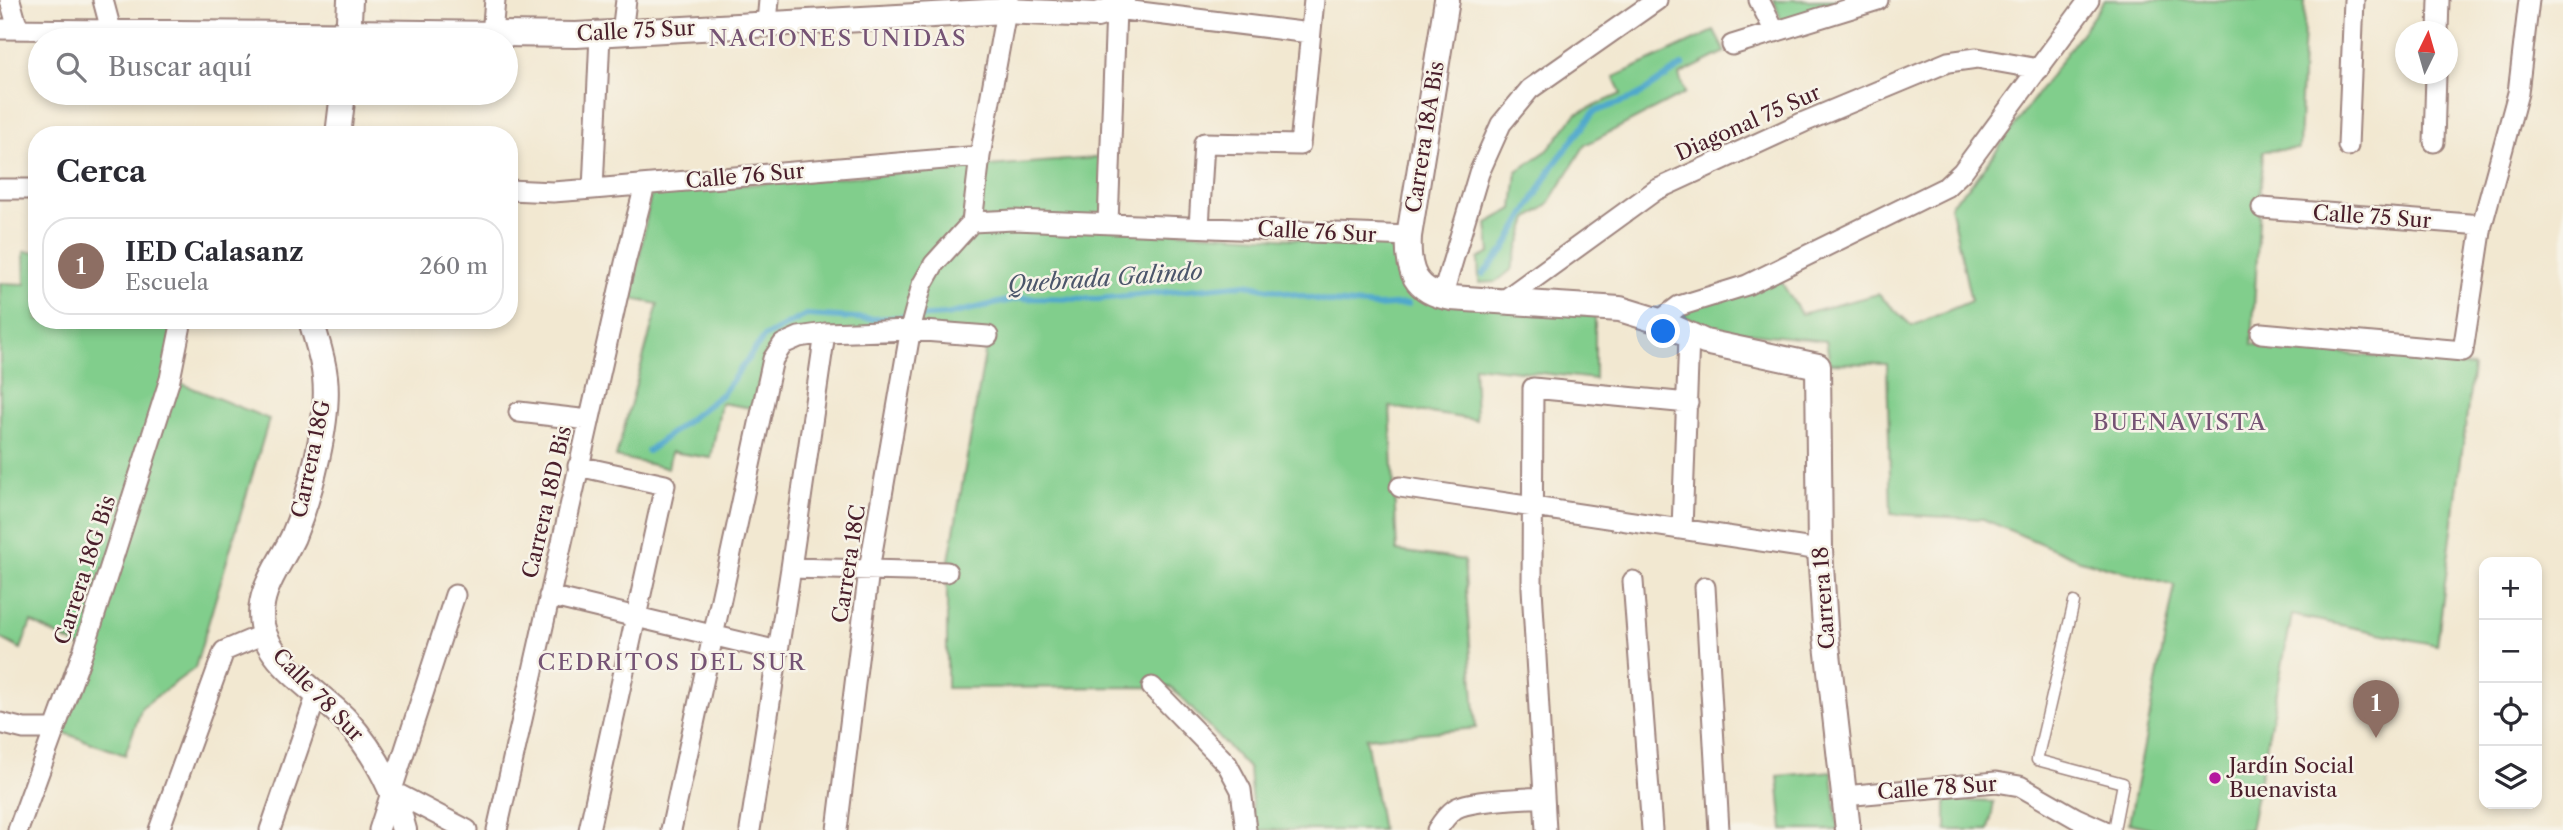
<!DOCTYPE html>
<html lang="es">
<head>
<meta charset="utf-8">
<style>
  body { margin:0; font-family:"Libre Caslon Text",serif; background:#f2f2f3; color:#2b2b33 }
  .controls { position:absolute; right:21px; bottom:21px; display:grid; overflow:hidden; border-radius:14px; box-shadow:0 4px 10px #0003 }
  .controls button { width:63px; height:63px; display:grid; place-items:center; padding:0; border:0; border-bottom:2px solid #e1e1e2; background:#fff; color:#2b2b33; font:35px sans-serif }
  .compass { position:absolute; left:2395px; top:21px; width:63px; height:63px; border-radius:50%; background:#fff; box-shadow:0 4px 10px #0003; rotate:5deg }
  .you { position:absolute; left:1664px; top:332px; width:24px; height:24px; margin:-18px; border:5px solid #fff; border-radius:50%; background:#1a73e8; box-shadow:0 0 0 10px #1a73e833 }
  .badge { display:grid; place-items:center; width:46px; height:46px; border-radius:50%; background:#b5179e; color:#fff; font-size:23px; font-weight:700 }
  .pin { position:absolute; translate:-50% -58px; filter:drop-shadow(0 2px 4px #0008) }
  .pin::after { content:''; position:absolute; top:37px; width:24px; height:21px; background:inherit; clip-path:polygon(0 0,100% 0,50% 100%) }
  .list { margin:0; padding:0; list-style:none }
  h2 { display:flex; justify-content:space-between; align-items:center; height:91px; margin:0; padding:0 28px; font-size:30px }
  h2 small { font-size:23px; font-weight:400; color:#7c7c81 }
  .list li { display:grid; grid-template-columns:46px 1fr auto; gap:21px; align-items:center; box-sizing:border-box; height:98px; margin:0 14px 14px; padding:0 14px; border:2px solid #e1e1e2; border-radius:28px }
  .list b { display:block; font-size:26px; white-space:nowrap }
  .list p { margin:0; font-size:23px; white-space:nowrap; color:#7c7c81 }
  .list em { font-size:23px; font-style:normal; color:#7c7c81 }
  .icon { flex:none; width:38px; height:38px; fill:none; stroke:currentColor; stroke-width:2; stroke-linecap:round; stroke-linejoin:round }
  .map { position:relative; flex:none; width:2563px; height:830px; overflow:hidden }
  .search { position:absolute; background:#fff; box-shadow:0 4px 10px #0003; left:28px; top:28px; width:490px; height:77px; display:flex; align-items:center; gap:18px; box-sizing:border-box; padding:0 24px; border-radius:38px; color:#7c7c81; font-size:26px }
  .panel { position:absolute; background:#fff; box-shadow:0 4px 10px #0003; left:28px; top:126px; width:490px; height:203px; border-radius:28px }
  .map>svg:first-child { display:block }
  .green { fill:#81ce8c; stroke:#66765c; stroke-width:2 }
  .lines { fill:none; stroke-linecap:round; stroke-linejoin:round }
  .stream { stroke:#4fa8cc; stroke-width:6 }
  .service-casing { stroke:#9e847e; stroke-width:13 }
  .minor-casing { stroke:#9e847e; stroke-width:23 }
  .tertiary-casing { stroke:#9e847e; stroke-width:28 }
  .service { stroke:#fff; stroke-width:10 }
  .minor { stroke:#fff; stroke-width:19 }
  .tertiary { stroke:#fff; stroke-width:24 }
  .poi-dot { fill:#b5179e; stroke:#f7f3e8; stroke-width:2.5 }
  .labels { text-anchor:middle; stroke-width:5; stroke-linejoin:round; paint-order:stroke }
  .street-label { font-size:21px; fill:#4a1f2b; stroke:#f7f3e8 }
  .poi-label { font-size:21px; fill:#4a1f2b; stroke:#f7f3e8; text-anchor:start }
  .neighbourhood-label { font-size:23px; letter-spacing:2px; fill:#755374; stroke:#f7f3e8 }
  .water-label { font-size:23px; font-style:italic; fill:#4c566b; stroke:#f7f3e8 }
</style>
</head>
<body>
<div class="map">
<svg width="2563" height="830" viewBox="0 0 2563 830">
  <rect width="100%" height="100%" fill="#f7f3e8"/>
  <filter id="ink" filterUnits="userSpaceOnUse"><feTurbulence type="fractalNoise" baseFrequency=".0143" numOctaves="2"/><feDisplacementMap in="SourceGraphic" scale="14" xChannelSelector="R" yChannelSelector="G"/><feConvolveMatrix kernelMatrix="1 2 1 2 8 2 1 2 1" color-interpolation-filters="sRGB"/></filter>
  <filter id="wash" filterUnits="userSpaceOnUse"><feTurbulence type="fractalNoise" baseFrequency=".00686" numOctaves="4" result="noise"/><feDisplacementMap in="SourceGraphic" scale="28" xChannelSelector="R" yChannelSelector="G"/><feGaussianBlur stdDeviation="1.57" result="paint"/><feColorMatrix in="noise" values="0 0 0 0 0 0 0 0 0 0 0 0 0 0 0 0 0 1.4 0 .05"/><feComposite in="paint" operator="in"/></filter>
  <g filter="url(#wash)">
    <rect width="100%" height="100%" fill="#f2e8d1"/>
    <path class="green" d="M1774,0h79l-71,23z
      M2105,0h200l-6,149 -36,2 -11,193 221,23 -36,278 -145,-30 -42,215h-93l-28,-7 46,-238 -95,-25 -97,-41 -92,-5 -4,-150 -57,-1 -4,-22 -106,-11 -37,-14 12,-10 82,-31 24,39 77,-20 34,32 59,-25 -21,-96 26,-26z
      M1714,31l11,21 -46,23 6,18 -100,52 -37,60 -20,14 -17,51 -15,12 -17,1 -1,-24 12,-6 -3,-30 26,-14 4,-38 31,-21 28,-36 45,-20 -7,-17z
      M1106,157l-3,70 286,18 14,33 192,39v62l-121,-13 2,54 -86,-13 7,144 67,9 12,168 -110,10 16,92h-128l-5,-61 -78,-82 -224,1v-116l41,-236 -89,-11 -133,30 -14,53 -31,-5 -10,55 -40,-6 -3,16 -52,-11 42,-153 -26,-5 19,-107z
      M24,252h13v68h145l-12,59 99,40 -74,249 -53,39 -17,48 -72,-26 31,-80 -53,-27 -10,27 -21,-11v-355l25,1z
      M1832,771l6,59h-55l-5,-54z
      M1946,800l48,2 -5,28h-43z"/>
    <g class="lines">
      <path class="stream" d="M1483,274l21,-24 49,-84 41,-54 42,-15 47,-32
        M648,451l74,-57 42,-57 42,-22 66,4 74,-4 74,-17 78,1 148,-15 85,18 47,4 30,-2"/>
    </g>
  </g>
  <g filter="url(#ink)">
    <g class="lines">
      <defs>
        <path id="service" d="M2074,602l-37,158 86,23 -9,47"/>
        <path id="minor" d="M10,0l8,29
          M103,0l8,30
          M1759,0l16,32
          M767,23l2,-23
          M0,29l348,3
          M2438,32l1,-32
          M622,33l4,-33
          M492,34l3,-34
          M1732,45l146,-45
          M2434,142l2,-68
          M2348,146l6,-146
          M0,189h37
          M593,189l7,-154
          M509,190l44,2 40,-3 387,-33
          M2262,208l220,17
          M972,222l42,-2 395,16
          M1108,223l8,-214 194,24
          M1199,227l5,-84 96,2 14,-145
          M1442,297l37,-124 22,-49 29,-35 127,-89
          M1503,301l153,-111 148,-68 144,-60 29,-4 62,11
          M1659,321l20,-15 68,-21 199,-98 16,-15 127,-172
          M2261,333l202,18 19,-126 36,-132 11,-93
          M519,412l70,8
          M578,466l87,19 -76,345
          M1400,487l420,63
          M1682,529l7,-193
          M791,568l156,4
          M1633,581l19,249
          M1705,587l14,243
          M549,596l229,55
          M1152,687l75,77 14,26 5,40
          M0,723l24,6h29
          M392,791l75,39
          M1844,796l152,-14 24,4 56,32 27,12
          M18,830l66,-181 86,-270 12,-59
          M159,830l65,-179 40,-17
          M270,830l47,-136
          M379,830l76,-235
          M497,830l128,-567 20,-78
          M671,830l102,-471 10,-15 16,-7 26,-4 86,-3 77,6
          M750,830l41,-262 34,-235
          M837,830l32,-260 43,-248 10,-37 12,-21 38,-42 8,-66 28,-156
          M1437,830c5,-8 11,-16 18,-21 16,-10 68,-10 88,-12
          M1546,830l-14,-242 1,-200 155,15"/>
        <path id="tertiary" d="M1447,0l-38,236c-2,34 5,56 42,62l169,11 39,12 46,21 113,24 2,184 5,77 23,203
          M348,32l228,3 429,-24 92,4 19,-6 6,-9
          M348,40l2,-40
          M338,135l5,-42
          M311,320c5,19 12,37 14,57 5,43 -15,119 -32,160 -13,28 -37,55 -31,88 7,39 57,67 83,94 29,32 49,69 59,111"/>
      </defs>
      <use href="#service" class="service-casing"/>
      <use href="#minor" class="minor-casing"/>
      <use href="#tertiary" class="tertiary-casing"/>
      <use href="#service" class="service"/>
      <use href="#minor" class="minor"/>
      <use href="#tertiary" class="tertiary"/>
    </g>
  </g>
  <circle class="poi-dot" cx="2215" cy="778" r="7"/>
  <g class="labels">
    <g class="street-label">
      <text transform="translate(636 31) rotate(-3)" y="7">Calle 75 Sur</text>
      <text transform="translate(1748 123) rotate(-24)" y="7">Diagonal 75 Sur</text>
      <text transform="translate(1425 137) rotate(-81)" y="7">Carrera 18A Bis</text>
      <text transform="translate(745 176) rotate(-5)" y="7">Calle 76 Sur</text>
      <text transform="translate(2372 217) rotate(4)" y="7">Calle 75 Sur</text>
      <text transform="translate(1317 232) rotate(3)" y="7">Calle 76 Sur</text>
      <text transform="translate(311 459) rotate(-78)" y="7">Carrera 18G</text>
      <text transform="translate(547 502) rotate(-77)" y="7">Carrera 18D Bis</text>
      <text transform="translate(849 564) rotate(-81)" y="7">Carrera 18C</text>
      <text transform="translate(85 570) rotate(-72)" y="7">Carrera 18G Bis</text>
      <text transform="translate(1824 598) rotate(-94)" y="7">Carrera 18</text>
      <text transform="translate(318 695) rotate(46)" y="7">Calle 78 Sur</text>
      <text transform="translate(1937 788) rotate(-4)" y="7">Calle 78 Sur</text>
    </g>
    <g class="poi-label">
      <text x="2229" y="773">Jardín Social<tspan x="2229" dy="24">Buenavista</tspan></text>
    </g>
    <g class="neighbourhood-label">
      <text x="838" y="46">NACIONES UNIDAS</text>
      <text x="2180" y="430">BUENAVISTA</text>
      <text x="672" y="670">CEDRITOS DEL SUR</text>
    </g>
    <g class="water-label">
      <text transform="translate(1105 278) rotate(-4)" y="8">Quebrada Galindo</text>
    </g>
  </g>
</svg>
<div class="controls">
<button>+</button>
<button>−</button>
<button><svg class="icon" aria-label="locate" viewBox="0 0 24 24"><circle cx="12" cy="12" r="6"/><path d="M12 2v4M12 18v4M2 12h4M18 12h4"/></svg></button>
<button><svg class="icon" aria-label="layers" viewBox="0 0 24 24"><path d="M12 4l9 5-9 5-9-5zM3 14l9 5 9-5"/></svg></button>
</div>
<svg class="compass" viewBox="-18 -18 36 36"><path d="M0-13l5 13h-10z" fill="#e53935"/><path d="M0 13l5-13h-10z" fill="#7c7c81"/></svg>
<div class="you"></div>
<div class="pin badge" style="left:2376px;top:738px;background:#8d6e63">1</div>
<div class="search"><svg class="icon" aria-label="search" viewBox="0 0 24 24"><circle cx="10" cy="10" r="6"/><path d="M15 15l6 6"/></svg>Buscar aquí</div>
<section class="panel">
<h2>Cerca<small></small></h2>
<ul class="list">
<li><span class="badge" style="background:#8d6e63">1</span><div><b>IED Calasanz</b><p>Escuela</p></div><em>260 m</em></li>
</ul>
</section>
</div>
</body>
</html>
